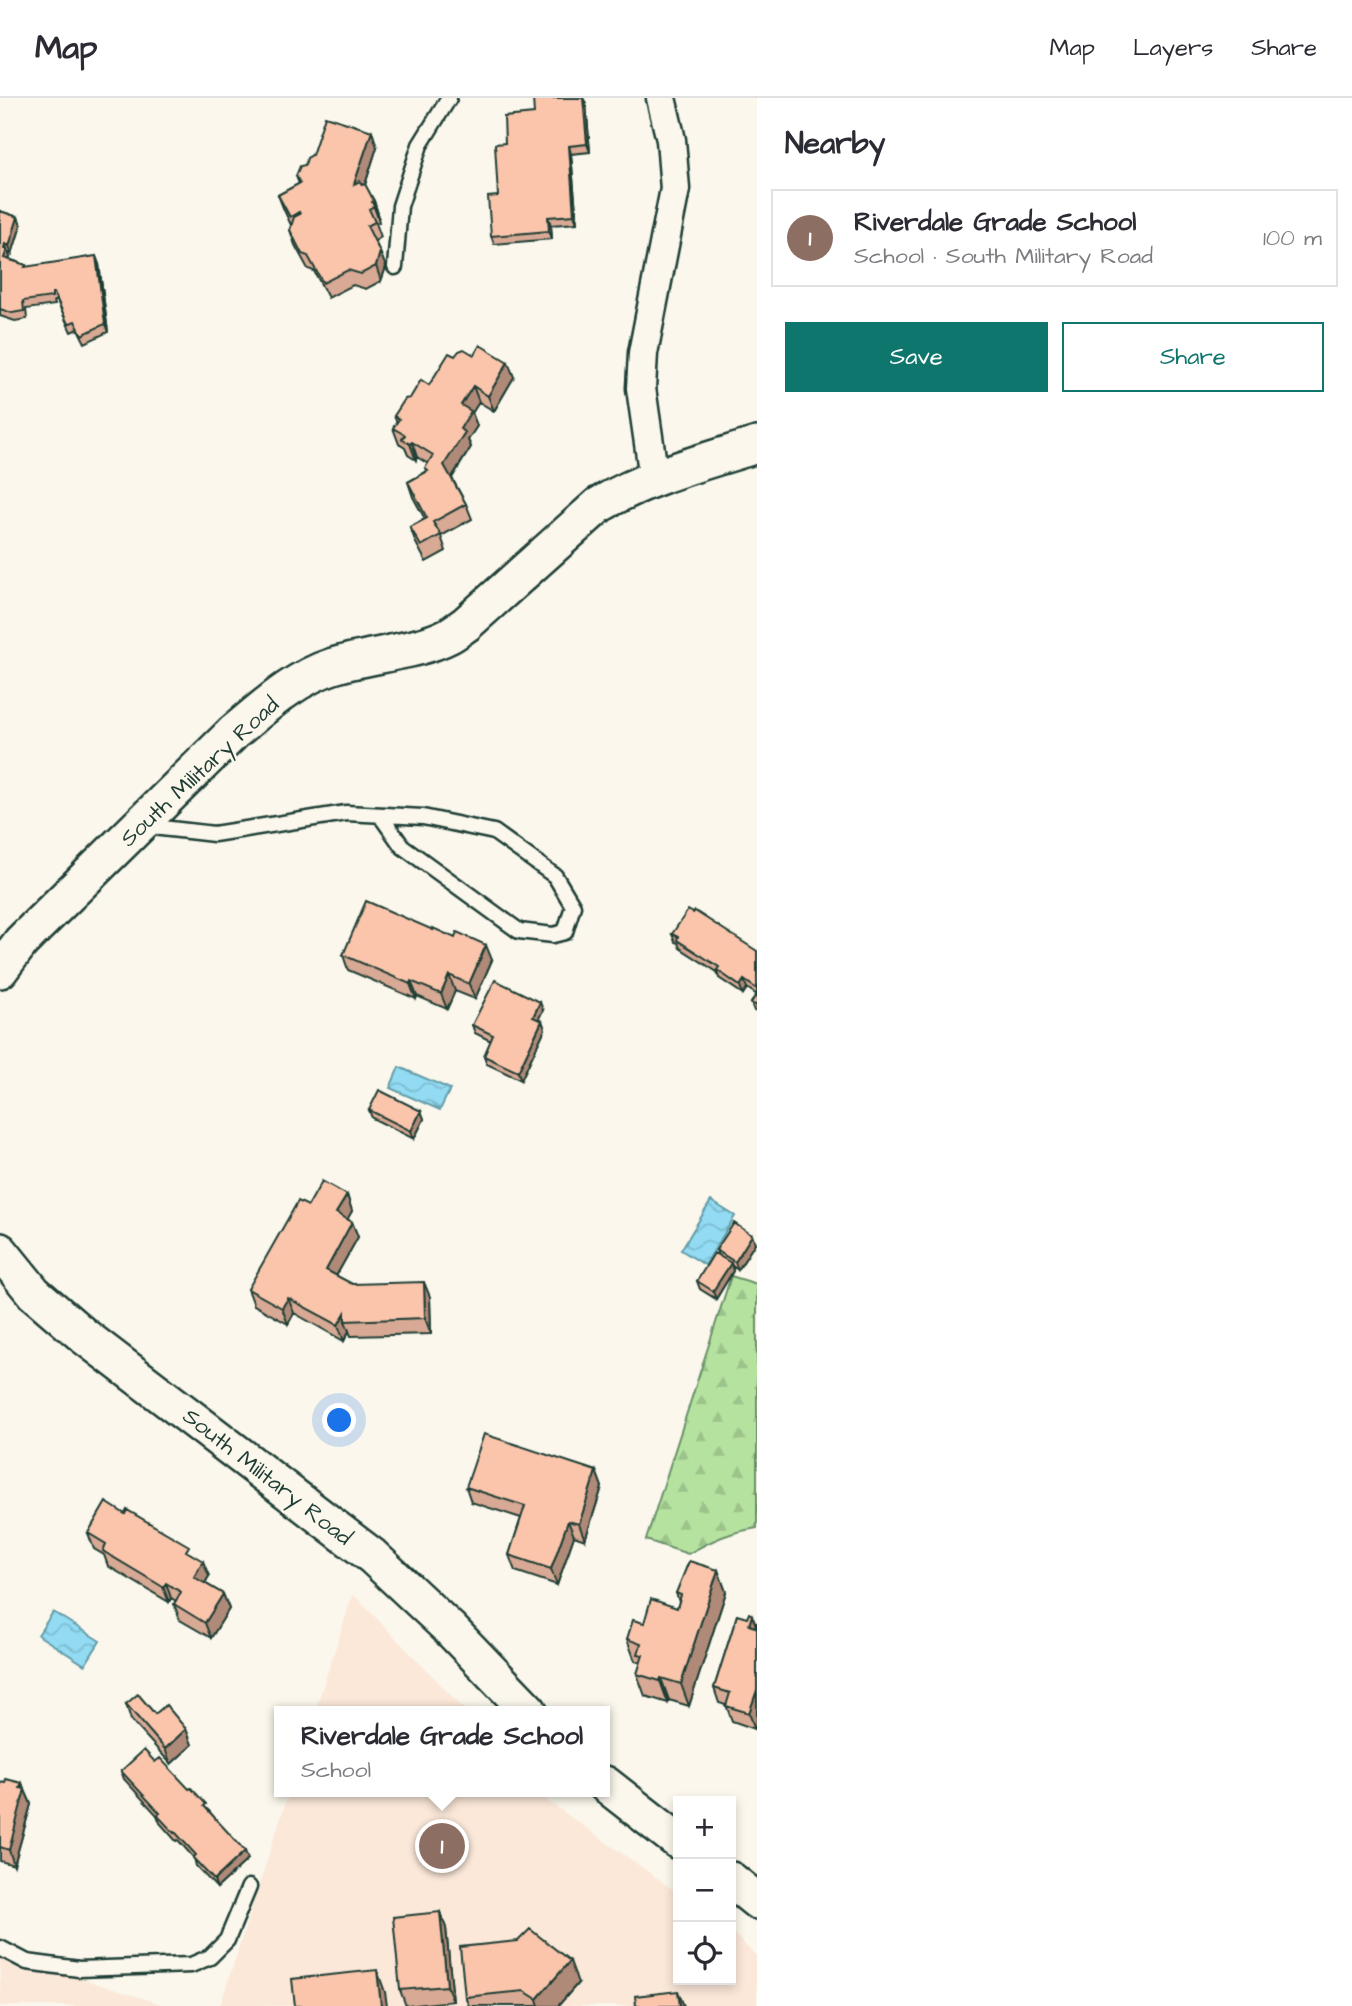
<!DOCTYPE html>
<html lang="en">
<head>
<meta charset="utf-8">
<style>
  body { margin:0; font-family:"Architects Daughter",sans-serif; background:#f7f7f7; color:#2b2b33 }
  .controls { position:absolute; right:21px; bottom:21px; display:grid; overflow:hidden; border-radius:0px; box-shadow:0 4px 10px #0003 }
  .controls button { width:63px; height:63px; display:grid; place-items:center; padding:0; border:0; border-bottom:2px solid #e1e1e2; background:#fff; color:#2b2b33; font:35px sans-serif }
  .you { position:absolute; left:340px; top:1323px; width:24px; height:24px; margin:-18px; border:5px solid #fff; border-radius:50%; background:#1a73e8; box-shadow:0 0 0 10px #1a73e833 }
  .badge { display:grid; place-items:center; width:46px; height:46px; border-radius:50%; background:#0f766e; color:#fff; font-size:23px; font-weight:700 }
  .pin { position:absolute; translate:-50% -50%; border:4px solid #fff; box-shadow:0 2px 7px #0006 }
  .popup { position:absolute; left:274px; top:1608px; width:336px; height:91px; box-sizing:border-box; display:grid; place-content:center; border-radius:0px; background:#fff; filter:drop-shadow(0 2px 5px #0005); font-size:23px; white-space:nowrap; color:#7c7c81 }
  .popup b { font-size:26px; color:#2b2b33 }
  .popup::after { content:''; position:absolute; left:50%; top:100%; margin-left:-14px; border:14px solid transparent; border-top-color:#fff }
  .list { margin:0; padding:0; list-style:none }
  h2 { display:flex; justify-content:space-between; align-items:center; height:91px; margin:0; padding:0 28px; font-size:30px }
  h2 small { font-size:23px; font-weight:400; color:#7c7c81 }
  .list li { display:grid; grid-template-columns:46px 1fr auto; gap:21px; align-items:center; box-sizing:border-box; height:98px; margin:0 14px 14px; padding:0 14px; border:2px solid #e1e1e2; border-radius:0px }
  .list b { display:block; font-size:26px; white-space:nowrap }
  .list p { margin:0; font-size:23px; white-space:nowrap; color:#7c7c81 }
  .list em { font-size:23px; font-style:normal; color:#7c7c81 }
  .actions { display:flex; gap:14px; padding:21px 28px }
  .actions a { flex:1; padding:16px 0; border:2px solid #0f766e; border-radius:0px; text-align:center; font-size:24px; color:#0f766e }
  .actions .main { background:#0f766e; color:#fff }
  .icon { flex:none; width:38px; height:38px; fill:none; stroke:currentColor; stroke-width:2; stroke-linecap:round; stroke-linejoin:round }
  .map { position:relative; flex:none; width:757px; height:1908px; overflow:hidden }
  header { display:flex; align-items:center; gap:42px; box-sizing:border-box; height:98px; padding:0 35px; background:#fff; border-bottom:2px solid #e1e1e2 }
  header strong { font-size:33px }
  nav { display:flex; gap:38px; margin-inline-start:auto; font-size:24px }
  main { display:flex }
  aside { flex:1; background:#fff }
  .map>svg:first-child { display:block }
  .built { fill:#fbe8d9 }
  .forest { fill:url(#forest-firs); stroke:#6a906a; stroke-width:2 }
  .water { fill:url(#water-waves); stroke:#649ca7; stroke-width:2 }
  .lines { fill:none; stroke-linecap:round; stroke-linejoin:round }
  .service-casing { stroke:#1f3d34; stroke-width:19 }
  .minor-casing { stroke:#1f3d34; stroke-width:33 }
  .tertiary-casing { stroke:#1f3d34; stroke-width:40 }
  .service { stroke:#fbf7ec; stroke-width:14 }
  .minor { stroke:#fbf7ec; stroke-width:28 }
  .tertiary { stroke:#fbf7ec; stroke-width:35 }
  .wall { fill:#d8a994; stroke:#1f3d34; stroke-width:2 }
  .shaded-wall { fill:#b08a78; stroke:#1f3d34; stroke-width:2 }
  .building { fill:#fbc5ac; stroke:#1f3d34; stroke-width:2 }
  .labels { text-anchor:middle; stroke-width:5; stroke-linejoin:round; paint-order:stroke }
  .street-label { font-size:23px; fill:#1f3d34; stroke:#fbf7ec }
</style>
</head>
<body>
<header>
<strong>Map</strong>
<nav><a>Map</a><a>Layers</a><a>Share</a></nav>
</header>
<main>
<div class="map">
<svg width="757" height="1908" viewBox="0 0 757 1908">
  <defs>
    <pattern id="forest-firs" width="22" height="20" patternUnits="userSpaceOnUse" patternTransform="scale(1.75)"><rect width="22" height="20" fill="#b6e2a0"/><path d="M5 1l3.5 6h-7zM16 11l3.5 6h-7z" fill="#9cc38a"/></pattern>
    <pattern id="water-waves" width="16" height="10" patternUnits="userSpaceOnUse" patternTransform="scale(1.75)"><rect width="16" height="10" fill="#92dbf3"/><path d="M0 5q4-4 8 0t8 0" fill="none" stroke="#7dbdd1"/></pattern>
  </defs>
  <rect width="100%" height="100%" fill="#fbf7ec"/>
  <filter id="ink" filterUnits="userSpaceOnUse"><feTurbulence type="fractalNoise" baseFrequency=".0143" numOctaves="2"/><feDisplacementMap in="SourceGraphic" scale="14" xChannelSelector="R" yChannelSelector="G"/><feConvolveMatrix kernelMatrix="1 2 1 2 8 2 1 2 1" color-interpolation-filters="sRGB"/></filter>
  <g filter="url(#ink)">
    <path class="built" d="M353,1496l113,117h-151z
      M289,1694h250l6,7 133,94v87h53v-49l26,26v49h-537z
      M0,1855l167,53h-167z"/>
    <path class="forest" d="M731,1178l26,8v244c-27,4 -45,12 -69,26l-42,-14z"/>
    <path class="water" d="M399,969l51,22 -10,21 -50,-22z
      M711,1103l24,15 -30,49 -24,-15z
      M53,1514l47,29 -15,24 -47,-30z"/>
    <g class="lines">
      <defs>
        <path id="service" d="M395,169l5,-61 20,-61 29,-47
          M144,728l70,8 132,-21 77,4 71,15 61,44 18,30 -8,26 -12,3 -34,-4 -117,-85 -22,-31
          M0,1850l27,14 52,7 112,-4 19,-8 17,-17 22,-53"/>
        <path id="minor" d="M654,380l-13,-90 2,-35 32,-164 -4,-49 -10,-42"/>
        <path id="tertiary" d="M0,872l21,-28 18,-18 195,-192c30,-25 61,-54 99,-66 34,-11 84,-14 115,-30 6,-3 12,-8 18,-12l133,-119c49,-29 104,-43 158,-60
          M0,1153l34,42 50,43 288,220 77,72 80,83
          M605,1686l73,57
          M731,1782l26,21"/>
      </defs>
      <use href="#service" class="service-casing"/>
      <use href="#minor" class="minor-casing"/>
      <use href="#tertiary" class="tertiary-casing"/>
      <use href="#service" class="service"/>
      <use href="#minor" class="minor"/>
      <use href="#tertiary" class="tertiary"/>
    </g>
    <path class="wall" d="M586,5l4,49 -19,2 6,69 -26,2 1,14 -58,5 -3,-8 7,-40 36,-82z
      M377,49l-12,38 9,16 5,16 -1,1 1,4 -3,1 5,14 -6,4 11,26 -5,14 -15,8 -13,-4 -25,13 -14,-27 -6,-2 -13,-24 -5,-15 1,-5 -7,-15 -6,-15 21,-11 -3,-8z
      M0,113l18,6 3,8 -9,29 -4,-2 2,5 -1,2 17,6v2l73,-3 9,68 -23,11 -7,-14 -7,3 -14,-31h-3l1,4 -29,4 1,10 -12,2 -15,-5z
      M455,258l59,21 -20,34 -15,-9 -7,11 5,13 -9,14 3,7 -19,31 14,26 6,15 -31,17 5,15 -20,11 -10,-19 -6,-16 15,-8 -12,-22 -5,-15 19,-11 -2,-3 3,-4 -11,-7 -1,3 -8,-5 -3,-7 -6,-4 -6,-16 4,-5 -3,-7 16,-18 19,-13z
      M672,836l85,17v61l-3,-1 -3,-8 6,-8 -10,-7 -4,6 -24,-16 -2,-6 -37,-24 -2,-5 -3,-1z
      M343,857l149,5 -17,39 -20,-8 -8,18 -30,-13 -1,3 -68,-29z
      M543,912l-5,9 4,2 3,8 -24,51 -34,-16 -3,-8 7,-15 -16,-8 -3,-8z
      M369,1012l52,1 3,8 -10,20 -42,-21z
      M347,1097l5,16 -5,8 5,3 6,15 -22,39 16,8 78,13 1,37 -80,2 -2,-5 -5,10 -50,-28 -6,11 -34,-19 -6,-16 60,-83z
      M755,1145l-17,27 -6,-4 1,5 -17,28 -16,-10 -3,-8 21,-25 -2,-6z
      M596,1373l6,16 -17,53 -11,-4 -17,49 -42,-14 -6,-16 12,-37 -50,-16 -5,-15z
      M88,1435l103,21 18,22 -4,7 18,11 6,15 -18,29 -31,-18 -6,-16 2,-3 -5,-3 -2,4 -61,-36 -4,-11 -10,-6z
      M718,1472l8,22 -37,114 -20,-6 -1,3 -23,-7 -8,-22 4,-11 -6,-2 -8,-22 17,-16 33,-15 2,-6 -3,-9z
      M737,1517l18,114 -23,-8 -6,-16 -7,-2 -5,-15z
      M126,1606l29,10 31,15 6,16 -21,19 -40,-44z
      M155,1664l54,49 39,48 -31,29 -21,-22 -2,-8 -16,-18 -2,1 -16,-18 -3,-8 -33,-36 -3,-8z
      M0,1690h24l7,16 -17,61 -14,-4z
      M440,1814l6,16 7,73 -47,5 -6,-16z
      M578,1885l-20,23h-89l-4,-9z"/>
    <path class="shaded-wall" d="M583,0l3,5 4,49 -3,-8z
      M372,33l5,16 -17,53 -6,-16z
      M569,48l2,8 6,69 -3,-8z
      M374,103l5,16 -1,1 -6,-16z
      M18,119l3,8 -9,29 -3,-8z
      M548,119l3,8 1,14 -3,-8z
      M5,146l5,13 -3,9 -3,-8z
      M380,154l6,15 -5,14 -5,-15z
      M96,158l3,8 9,68 -3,-8z
      M508,264l6,15 -20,34 -6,-15z
      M473,288l6,16 -7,11 5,13 -9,14 3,7 -21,33 -6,-15 16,-36 1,-24z
      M412,344l5,15 -1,3 -6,-16z
      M486,847l6,15 -17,39 -6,-15z
      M449,877l6,16 -8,18 -6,-15z
      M744,882l3,8 -4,6 -3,-8z
      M411,883l6,15 -1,3 -6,-15z
      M540,904l3,8 -7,15 -3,-8z
      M542,923l3,8 -24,51 -3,-8z
      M421,1013l3,8 -10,20 -3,-8z
      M347,1097l5,16 -10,18 -6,-16z
      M352,1124l6,15 -27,48 -5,-15z
      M752,1137l3,8 -17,27 -3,-8z
      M731,1165l2,8 -17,28 -3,-8z
      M424,1184l6,15 1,37 -6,-16z
      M288,1200l6,15 -6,11 -6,-16z
      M345,1215v8l4,10 -5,10 -6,-16z
      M596,1373l6,16 -17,53 -6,-16z
      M568,1423l6,15 -17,49 -6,-16z
      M203,1463l6,15 -9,16 -6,-15z
      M718,1472l8,22 -37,114 -8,-22z
      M166,1485l5,15 -2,4 -6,-15z
      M223,1496l6,15 -18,29 -6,-15z
      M752,1517l5,13 -8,-3z
      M661,1580l8,22 -1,3 -8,-22z
      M757,1592v33l-2,6 -6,-16z
      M186,1631l6,16 -21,19 -6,-15z
      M22,1685l9,21 -17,61 -5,-15z
      M245,1753l3,8 -31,29 -3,-8z
      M440,1814l6,16 7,73 -6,-15z
      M570,1863l8,22 -20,23h-19l-2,-7z
      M377,1872l8,22 2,14h-6z
      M678,1893l6,15h-4z"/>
    <path class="building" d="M533,0h50l4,46 -18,2 5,69 -26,2 1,14 -58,5 -3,-39 10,-1 -3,-52 10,-1 -1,-26 30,-3z
      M325,18l47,15 -18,53 6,-3 2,4 3,-1 9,17 -2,1 2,4 -5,3 6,13 -8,4 13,26 -4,14 -15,8 -13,-4 -25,13 -15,-27 -6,-2 -12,-24 4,-13 6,-3 -1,-2 -9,5 -12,-22 22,-12 -4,-7 4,-10 5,-1 2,-7 5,-3z
      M0,113l18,6 -9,29 -4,-2 -1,4 3,1 -3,9 22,7 -1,2 71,-11 9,68 -23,11 -7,-14 -7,3 -14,-31h-2v4l-29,4 1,10 -12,2 -12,-4z
      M480,247l28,17 -20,34 -15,-10 -12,19 10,6 -11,18 5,3 -21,33 22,39 -33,18 8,13 -20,11 -11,-19 17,-9 -19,-36 20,-11 -3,-3 8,-13 -21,-13 -2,2 -8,-5 3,-4 -12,-7 6,-9 -5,-3 11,-17 5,-1 11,-18 8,5 20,-32 6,3 4,-5 5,-2 10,6z
      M366,803l67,29v-2l22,10 2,-6 29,13 -17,39 -20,-9 -8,19 -30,-13 -1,3 -67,-29z
      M688,812l5,3 2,-2 62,40v38l-13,-9 -4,6 -23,-16 2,-3 -42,-27 1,-3 -6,-3z
      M495,882l45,22 -7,15 9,4 -24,51 -34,-16 9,-21 -21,-10z
      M757,896v12l-6,-3z
      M379,992l42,21 -10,20 -42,-21z
      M322,1083l25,14 -11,18 16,9 -26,48 26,14 72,-2 1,36 -80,3v-8l-7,12 -50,-27 -6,10 -34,-19 50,-88 10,5z
      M734,1125l18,12 -17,27 -19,-12z
      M714,1155l17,10 -18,28 -16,-10z
      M484,1336l112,37 -17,53 -11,-3 -17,48 -42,-14 16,-49 -59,-19z
      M106,1404l19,12 2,-4 62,36 -3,5 17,10 -9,16 29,17 -18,29 -31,-19 7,-12 -15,-9 -3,4 -60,-36 3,-7 -18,-11z
      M689,1463l29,9 -37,114 -20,-6 -1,3 -23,-7 6,-19 -5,-1 3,-10 -14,-5 6,-19 11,3 7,-24 26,9 4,-13 -5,-2z
      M749,1515l3,2 -3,10 6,2 2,-5v68l-8,23 -23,-7 4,-13 -16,-5 23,-73 10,3z
      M138,1596l17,20 11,-9 20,24 -21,20 -39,-45z
      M144,1652l11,12 5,-4 29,31 2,-1 15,16 -2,2 41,45 -31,29 -21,-22 3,-3 -21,-23 -1,1 -17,-18 3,-2 -39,-42z
      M6,1681l16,4 -2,5 5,1 -16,61 -9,-3v-59l1,-6 4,1z
      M440,1814l7,74 -47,4 -7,-73z
      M530,1831l40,32 -33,38 -13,-8 -59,6 -5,-50 58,-6z
      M377,1872l4,36h-86l-3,-27z
      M678,1893l2,15h-44l-1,-10z"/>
  </g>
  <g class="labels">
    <g class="street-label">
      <text transform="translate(199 673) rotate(-43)" y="8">South Military Road</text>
      <text transform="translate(268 1378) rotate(38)" y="8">South Military Road</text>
    </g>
  </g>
</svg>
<div class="controls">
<button>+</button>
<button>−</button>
<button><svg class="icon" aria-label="locate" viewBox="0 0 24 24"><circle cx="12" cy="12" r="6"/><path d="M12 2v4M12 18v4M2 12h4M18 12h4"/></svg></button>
</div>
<div class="you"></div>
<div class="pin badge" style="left:442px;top:1748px;background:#8d6e63">1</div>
<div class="popup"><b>Riverdale Grade School</b>School</div>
</div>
<aside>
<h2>Nearby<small></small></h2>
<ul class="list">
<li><span class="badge" style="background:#8d6e63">1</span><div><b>Riverdale Grade School</b><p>School · South Military Road</p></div><em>100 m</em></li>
</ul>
<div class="actions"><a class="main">Save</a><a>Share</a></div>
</aside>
</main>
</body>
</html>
